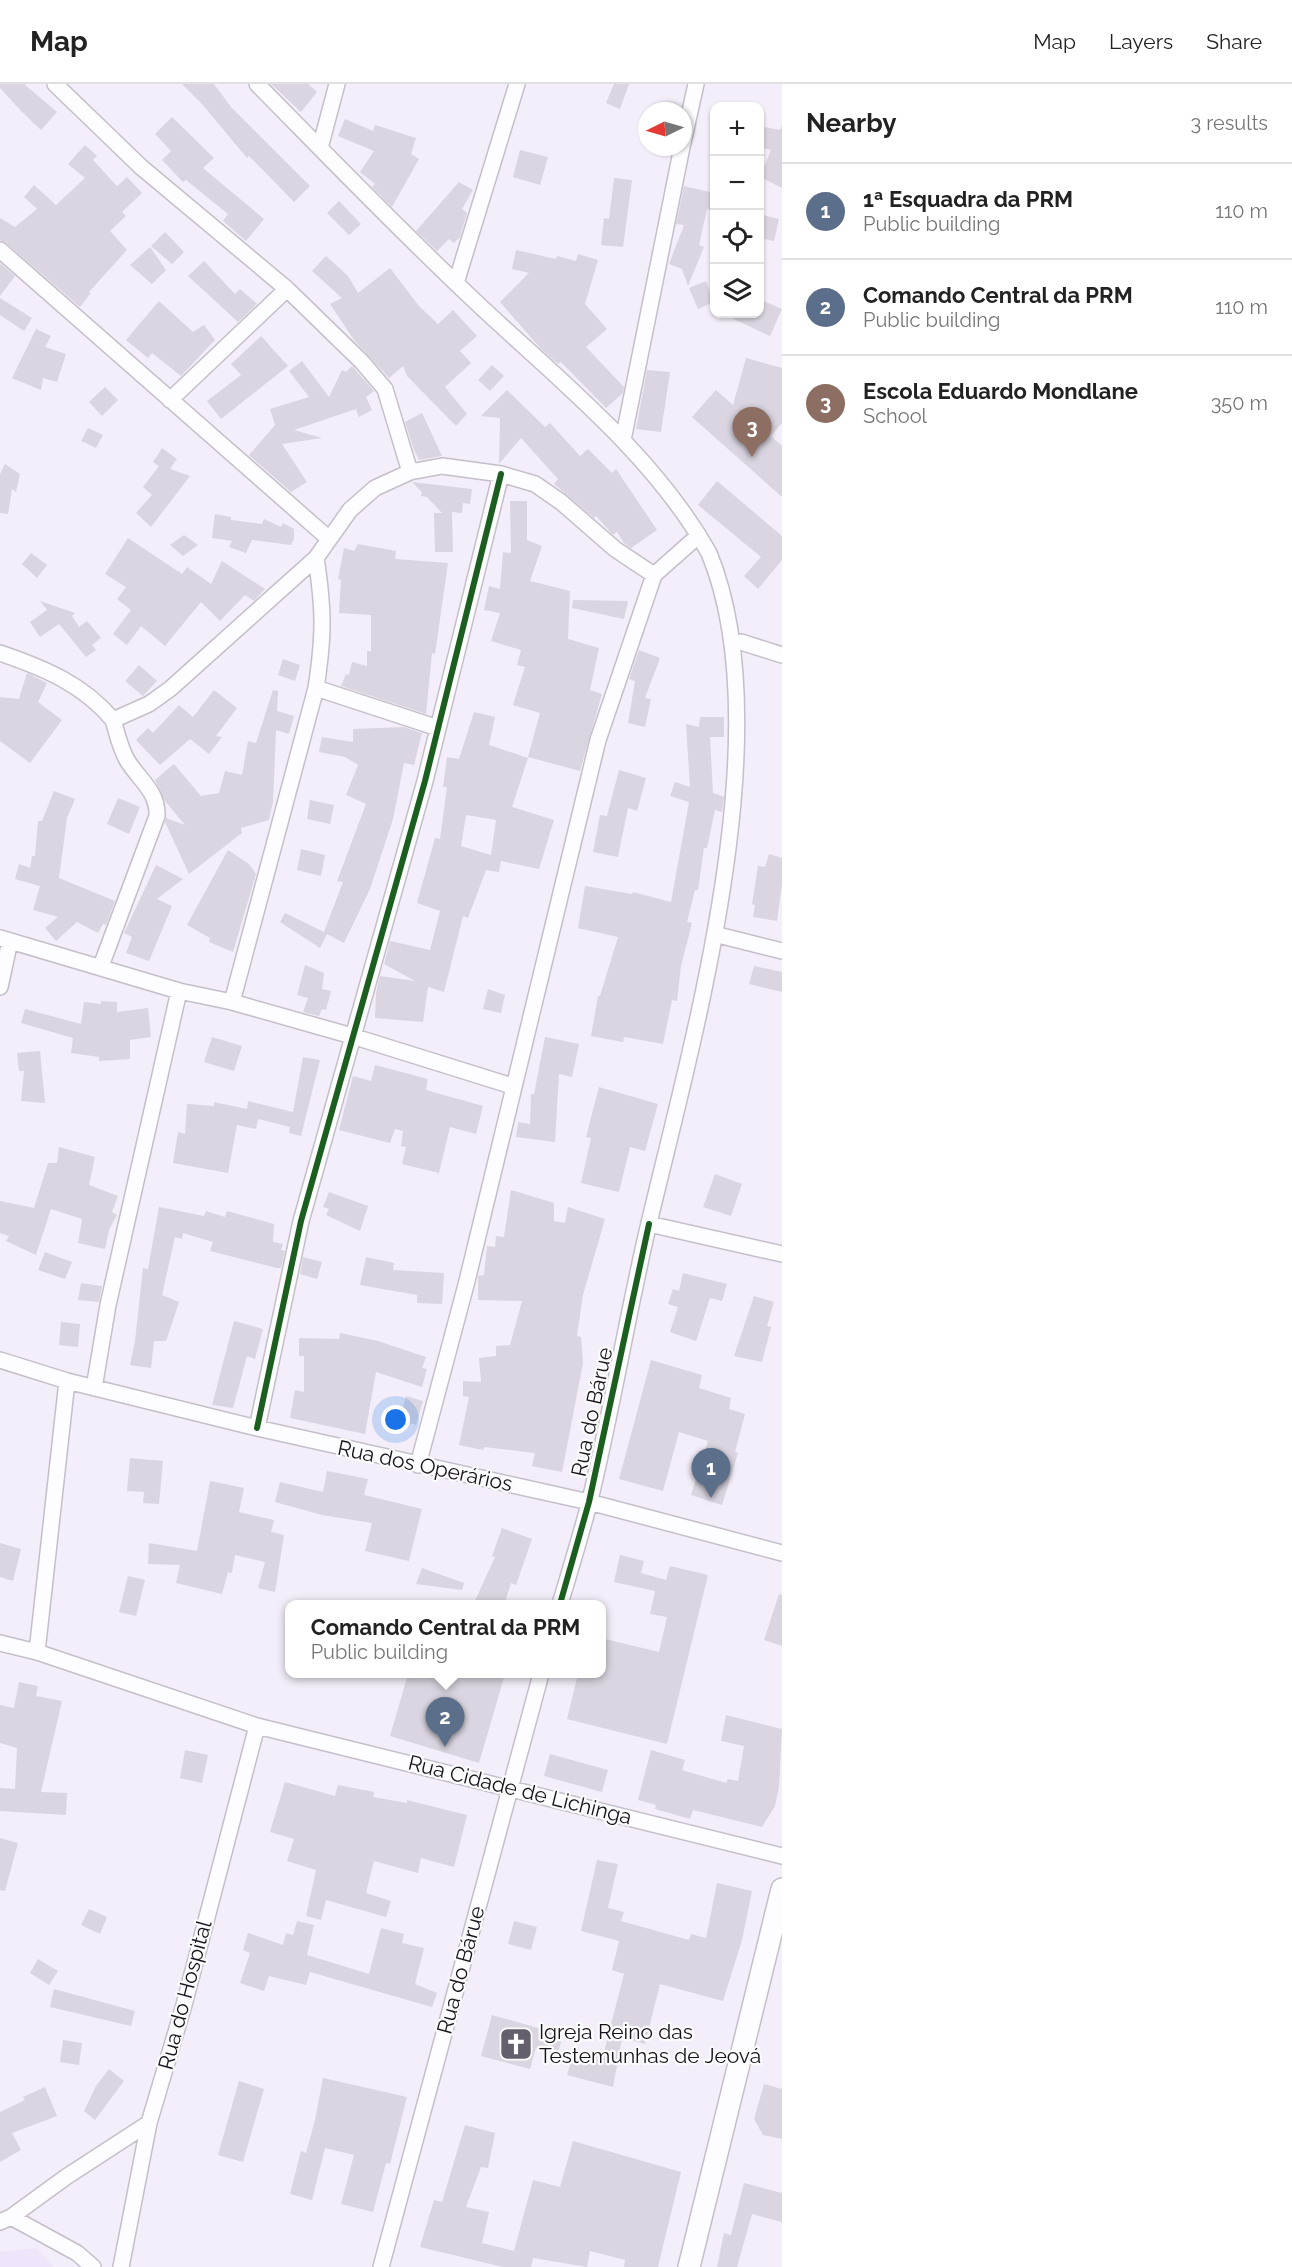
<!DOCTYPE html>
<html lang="en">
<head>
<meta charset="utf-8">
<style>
  body { margin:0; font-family:Raleway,sans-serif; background:#f6f6f6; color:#222 }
  .controls { position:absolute; right:18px; top:18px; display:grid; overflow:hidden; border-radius:12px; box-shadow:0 2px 4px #0004 }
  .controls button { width:54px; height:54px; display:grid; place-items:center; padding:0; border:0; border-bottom:2px solid #e0e0e0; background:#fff; color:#222; font:30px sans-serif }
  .compass { position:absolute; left:638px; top:18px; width:54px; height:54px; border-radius:50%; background:#fff; box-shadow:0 2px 4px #0004; rotate:265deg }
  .you { position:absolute; left:396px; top:1336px; width:21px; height:21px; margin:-15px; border:4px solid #fff; border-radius:50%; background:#1a73e8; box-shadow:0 0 0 9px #1a73e833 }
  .badge { display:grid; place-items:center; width:39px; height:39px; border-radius:50%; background:#645f6a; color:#fff; font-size:20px; font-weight:700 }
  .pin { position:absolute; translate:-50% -50px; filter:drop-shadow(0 2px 3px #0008) }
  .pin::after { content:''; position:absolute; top:32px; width:21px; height:18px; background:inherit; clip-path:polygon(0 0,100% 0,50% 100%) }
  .popup { position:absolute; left:285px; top:1516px; width:321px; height:78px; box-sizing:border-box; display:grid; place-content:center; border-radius:12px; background:#fff; filter:drop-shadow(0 2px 4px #0005); font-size:20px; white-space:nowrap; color:#767676 }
  .popup b { font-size:22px; color:#222 }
  .popup::after { content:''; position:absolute; left:50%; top:100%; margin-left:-12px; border:12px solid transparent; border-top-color:#fff }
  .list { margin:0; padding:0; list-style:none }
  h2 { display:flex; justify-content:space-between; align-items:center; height:78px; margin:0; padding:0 24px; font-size:26px }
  h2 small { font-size:20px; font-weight:400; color:#767676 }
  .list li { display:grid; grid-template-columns:39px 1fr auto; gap:18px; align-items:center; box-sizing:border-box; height:96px; padding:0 24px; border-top:2px solid #e0e0e0 }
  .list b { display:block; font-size:22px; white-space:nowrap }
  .list p { margin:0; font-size:20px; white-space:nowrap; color:#767676 }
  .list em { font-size:20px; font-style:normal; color:#767676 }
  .icon { flex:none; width:33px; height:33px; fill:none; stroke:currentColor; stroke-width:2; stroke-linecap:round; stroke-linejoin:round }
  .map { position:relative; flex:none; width:782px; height:2183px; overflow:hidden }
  header { display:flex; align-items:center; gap:36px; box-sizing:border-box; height:84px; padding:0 30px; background:#fff; border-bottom:2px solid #e0e0e0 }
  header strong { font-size:28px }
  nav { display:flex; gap:33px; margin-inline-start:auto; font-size:21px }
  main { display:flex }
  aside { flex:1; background:#fff }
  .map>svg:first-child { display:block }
  .built { fill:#eee5fa }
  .building { fill:#dad5e0; fill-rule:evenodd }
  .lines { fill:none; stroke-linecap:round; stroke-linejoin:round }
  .street-casing { stroke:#c4bfca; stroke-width:18 }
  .secondary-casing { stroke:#c4bfca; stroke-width:24 }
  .street { stroke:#fdfcfe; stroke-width:15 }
  .secondary { stroke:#fdfcfe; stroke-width:21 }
  .cycleway-casing { stroke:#fbfbfb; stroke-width:10 }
  .cycleway { stroke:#1b5e20; stroke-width:6 }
  .labels { text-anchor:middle; stroke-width:4.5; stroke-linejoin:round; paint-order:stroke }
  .street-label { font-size:21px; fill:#17121d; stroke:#fbfbfb }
  .poi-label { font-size:21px; fill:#17121d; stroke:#fbfbfb; text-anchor:start }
</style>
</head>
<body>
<header>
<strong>Map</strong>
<nav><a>Map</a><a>Layers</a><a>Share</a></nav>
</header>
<main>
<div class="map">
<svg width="782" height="2183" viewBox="0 0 782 2183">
  <rect width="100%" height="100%" fill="#f3eef9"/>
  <path class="built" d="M36,2164l18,19h-54v-15z"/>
  <path class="building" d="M0,0h24l33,28 -16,18 -20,-19 -21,-23z
    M182,0h32l17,23 79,79 -16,16 -45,-46 -2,2 -45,-54z
    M271,0h37l9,8 -16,20z
    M614,0h15l-9,25 -14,-6z
    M172,33l42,41 -11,10 61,51 -18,22 -23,-20 5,-7 -42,-34 -3,2 -21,-22 9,-9 -16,-17z
    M345,35l28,12 2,-6 41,13 -5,16 8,5 -27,48 -20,-20 3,-3 -15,-12 14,-21 -36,-15z
    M782,41v63l-22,-11 11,-27 -12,-3v-21l21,4z
    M85,61l12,11 -4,4 24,26 10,-9 15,16 -20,19 4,4 -16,15 17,19 -38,42 2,1 -11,14 -74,-64 -6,-3v-22l15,9 22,-18 -13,-12 10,-12 22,20 29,-27 -17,-14z
    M520,66l28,7 -8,28 -27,-8z
    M614,94l18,2 -9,67 -22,-2 3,-27 5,1z
    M459,98l14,8 -11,19 5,4 -7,24 -6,6 -5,-4 -12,12 -21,-20z
    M684,102l30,7v18l-7,-2 -8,36 5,2 -16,39 -6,-17 -13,-5 15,-39 -8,-1z
    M339,117l22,23 -12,11 -22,-22z
    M759,130l20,5 -5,22 -15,-3z
    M165,148l19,20 -12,12 -21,-18z
    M150,163l16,23 -14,14 -22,-19z
    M516,166l40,9 1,-3 19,5 2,-7 20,6 -13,44 22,25 -21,18 38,40 -1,6 -17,15 -45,-46 -3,2 -16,-14 -42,-48 29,-29 -17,-4z
    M326,172l22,20 10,17 32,-25 29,38 19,18 15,-14 24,26 -17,15 11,12 -26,24 22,27 -11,12 -49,-50 -4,-10 -14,12 -35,-38 -24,-36 12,-6 -30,-27z
    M204,177l31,33 5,-5 17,15 -19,18 -50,-46z
    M0,179l15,13 -15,20z
    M706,197l8,21 -16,7 -9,-21z
    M0,214l32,20 -8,13 -24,-16z
    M759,215l23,10 -12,27 -47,-22h36z
    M159,217l34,31 11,-7 11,15 -34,36 -29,-23 -4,5 -22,-18z
    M36,245l15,7 -6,11 21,7 -9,28 -14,-4 -2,12 -29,-12z
    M261,252l27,30 -67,53 -14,-18 34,-26 -10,-11z
    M746,274l36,10v55l-11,13 11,10v51l-90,-80 24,-27 17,15z
    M302,277l27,36 13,-27 4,2 6,-6 22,25 -8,6 6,13 -13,7 -3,-8 -62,21 28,8 -40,6 25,38 -16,10 -42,-37 26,-30 -5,-16 39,-12 -20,-26z
    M492,281l12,11 -14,15 -12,-11z
    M647,286l23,2 -9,60 -25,-3z
    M105,303l13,13 -16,16 -13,-14z
    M507,306l38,37 5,-4 30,33 8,-7 24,24 4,-4 41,61 -26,18 -7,-5 -7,-11 -4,3 -17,-19 -2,2 -40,-34 4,-5 -37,-41 -22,26 1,-46 -19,-2z
    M422,329l20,43 -23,4 -5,-10 -9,-28z
    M88,344l15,7 -7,13 -15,-7z
    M162,364l15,11 -7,10 20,7 -39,51 -15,-14 16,-18 -9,-8 16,-21 -6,-4z
    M5,380l15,10 -4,18 -4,-3 -4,25 -8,-1v-39z
    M717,397l65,55v24l-24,29 -14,-13 17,-19 -63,-52z
    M412,398l60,7 -2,15 -7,-1 -1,10 -10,-1 1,40h-18l-1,-39h8l-15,-16 -6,-1 1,-4z
    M510,417h17v39l15,6 -12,35 40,10 -2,48 31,9 -9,42 12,4 -22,77 -52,-14 12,-44 -27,-8 12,-38 -8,-2 4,-15 -30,-9 9,-28 -16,-3 5,-24 11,3 3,-37 8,1z
    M215,430l16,3v3l31,4 2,-5 17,8 2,-4 11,6v10l-3,6 -39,-5 -6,13 -17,-6 3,-6 -20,-3z
    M184,451l14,10 -15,11 -13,-11z
    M128,454l54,36 5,-7 24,17 11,-23 43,28 -11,12 -9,-6 -25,26 -19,-19 -36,44 -24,-20 -14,19 -14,-11 18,-24 -14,-11 9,-12 -21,-13z
    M358,460l38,7 -1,8 53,4 -13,91 -3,-1 -6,61 -85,-28 5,-12 3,1 3,-13 15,4v-15h4v-36l-32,-2 2,-33 -3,-1 6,-31 10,3z
    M31,469l16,12 -10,13 -15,-14z
    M573,516l55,1 -4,18 -52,-11z
    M40,517l35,12 -3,3 7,11 8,-6 14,17 -9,7 4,5 -10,7 -27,-33 -19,13 -10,-15 17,-12z
    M639,566l21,8 -15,40 6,1 -6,28 -17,-4 7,-42 -6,-2z
    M283,575l17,6 -5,16 -17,-6z
    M139,581l18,16 -14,15 -18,-15z
    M27,589l20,10 -9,19 24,18 -32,43 -30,-22v-44l19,2z
    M214,606l23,18 -21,28 6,1 -13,17 -19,-15 -30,26 -24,-25 12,-12 5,5 26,-28 14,12z
    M273,606l5,1 -1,20 17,5 -5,18 -13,-4 -3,72 -4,18 -28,8 1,5 -53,41 -24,-52 1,-4 19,7 -20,-24 -10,-21 19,-16 27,32 18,-3 6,-22 17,4 6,-34 8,2z
    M474,628l21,5 -6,28 39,13 -16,49 42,13 -15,49 -38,-8 -2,11 -13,-2 -18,48 -5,-2 -19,76 -16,-5 -5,35 -48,-4 1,-25 4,-17 35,5 -31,-17 6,-23 40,9 10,-39 -23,-8 18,-65 5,1 7,-52h-4l4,-30 12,2zM466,731l30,5 -5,35 -30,-9z
    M700,633h24v20h-14l3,56 11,4 -2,15 -7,-2 -8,38h-3l-6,42h-3l-8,32 5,1 -11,43 -4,35 -5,-1 -9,44 -39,-7 -1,5 -32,-6 7,-40h2l18,-59 -40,-9 7,-42 47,8 1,-2 38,10 18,-100 -19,-6 5,-14 15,5 -4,-63 13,3z
    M404,643l18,6 -8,32 -10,-2 -11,56 -23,70 -26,54 -17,-9 -7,14 -40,-26 5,-9 39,19 19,-50 -6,-1 29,-77 -20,-9 12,-30 -13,-8 -26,-5 3,-15 31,5v-13z
    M619,686l27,8 -9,33 -9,-3 -10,49 -25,-5 7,-37 7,1z
    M54,707l21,8 -8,19 -8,60 56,23 -9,24 -3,-1 -5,9 -21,-11 -21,19 -11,-13 13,-11 -25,-7 7,-24 -25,-7 4,-15 11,4 2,-12h3l3,-35h4z
    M118,714l22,9 -11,27 -22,-10z
    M310,716l24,5 -4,19 -23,-5z
    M301,765l24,6 -4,21 -24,-6z
    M228,766l21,14 7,10 -23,78 -24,-10 1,-4 -23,-13z
    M769,770l13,4v26l-5,37 -24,-4 2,-12 -3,-1 6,-38 7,1z
    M156,781l27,14 -26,20 15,7 -23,55 -23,-8 6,-16 -8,-4z
    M305,881l19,8 -2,16 9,2 -5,19 -4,-1 -3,7 -16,-4 5,-14 -11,-3z
    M754,882l28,6v20l-33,-8z
    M488,905l17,6 -4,18 -18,-4z
    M101,917l16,1v10l31,-4 3,29 -21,3v19l-31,2v-4l-28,-4 2,-15 -52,-15 4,-14 56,15 3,-22 17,2z
    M212,953l30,9 -8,25 -30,-9z
    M545,953l34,7 -7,33 -13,-3 -4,68 -39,-5 2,-15 12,2 1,-30h3z
    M40,967l5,52 -24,-2 3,-30h-5l-2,-18z
    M303,973l17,3 -19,76 -12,-3 1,-6 -32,-8 -2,10 -19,-4 -9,48 -55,-10 5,-31 7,2 2,-30 27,2v-4l33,7 1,-8 45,11z
    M375,981l53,14 -2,11 57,16 -7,28 -26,-7 -11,46 -37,-9 4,-17 -5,-1 2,-15 -8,-2 -5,14 -51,-13 14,-54 18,5z
    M599,1003l59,17 -13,47 -15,-4 -11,45 -38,-9 10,-45 -5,-1z
    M59,1063l36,10 -6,28 29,11 -6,16 5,3 -8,15 -4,19 -27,-6 4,-24 -31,-10 -15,46 -30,-14 3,-5 -9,-3v-32l34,7 14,-45h9z
    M715,1090l27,10 -11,32 -28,-9z
    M511,1106l43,13v18l11,2 3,-16 37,12 -22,76 -6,41 4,1 2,26 -21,109 -30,-6 3,-13 -51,-6 -1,3 -24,-5 10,-48 -6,-1v-15l18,1 -2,-24 17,-2v-10l14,-1 12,-44 -44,-1v-24l6,-1 3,-29 8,1 1,-11 8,1z
    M329,1108l39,14 -8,25 -34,-16 3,-6 -6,-2z
    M159,1123l45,9 2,-5 19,6 2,-6 47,13 -1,18 10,2 -2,6 4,1 -4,17h-4l-67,-17 3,-9 -30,-9 -1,6 -7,-2 -13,58 17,7 -13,39h-12l-3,27 -21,-3 5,-24 8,-73 5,1z
    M45,1168l27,10 -7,17 -27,-9z
    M303,1173l19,5 -5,17 -17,-5z
    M366,1173l28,6 -1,7 51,3 -2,31 -25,-1v-8l-57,-10z
    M683,1189l44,11 -5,17 -12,-3 -14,43 -26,-9 8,-25 -10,-3 5,-15 6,2z
    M81,1199l21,3 -3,16 -21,-2z
    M754,1212l20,6 -7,24 4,1 -9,35 -28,-6z
    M234,1237l29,8 -8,30 -8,-3 -14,52 -21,-3z
    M61,1238l19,2 -2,23 -19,-2z
    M340,1249l38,8 48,16 -4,11 5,1 -5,18 -46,-15 -11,62 -75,-16 5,-28 9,2v-36h-5v-18l40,1z
    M651,1276l51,15 -3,13 32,10 -2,11 16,5 -10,38 3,1 -16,52 -31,-10 17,-54 -29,-9 -16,59 -44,-12z
    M406,1312l17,5 -7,24 -17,-5z
    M130,1374l33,3 -4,43 -16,-1 1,-11 -17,-1z
    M327,1387l41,8 -4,16 58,14 -13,52 -44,-10 7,-28 -50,-8 -47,-13 5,-20 43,10z
    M210,1397l34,7 -5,24 35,8 -3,12 13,3 -9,57 -17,-4 7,-26 -30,-7 -3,18 -4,-1 -6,22 -46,-11 4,-18 -32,-1 1,-21 48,8z
    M502,1444l30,11 -16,46 -5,-2 -7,22h-31l22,-48 -3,-1z
    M0,1459l21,6 -8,32 -13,-4z
    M620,1471l24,6 -3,12 25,7 4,-14 38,9 -41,169 -100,-25 11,-45h23v-36l58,14 8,-35 -17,-3 5,-23 -41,-9z
    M422,1484l42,15 -2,7 -46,-6z
    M128,1492l17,4 -9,36 -17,-4z
    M779,1510l3,1v51l-18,-6z
    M408,1590h97l-26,89 -89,-27z
    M19,1598l19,4 -2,10 26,5 -21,91 26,1 -1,22 -66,-4v-23l15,1 2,-41 -17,-5v-38l14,3z
    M726,1631l56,14 -3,58 -4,19 -13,21 -69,-17 -3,9 -35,-10 1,-4 -18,-5 13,-50 34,10 -3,10 44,13 2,-4 10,2 6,-35 -23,-5z
    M185,1666l23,5 -6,28 -22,-5z
    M550,1670l58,16 -6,22 -58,-16z
    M285,1698l50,14 3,-11 36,7 -1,5 34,6v-3l60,15 -13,52 -33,-9 -3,15 -44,-12 -8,32 25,8 -5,16 -60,-17 -5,20 -15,-4 10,-46 -29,-9 7,-22 -24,-7z
    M0,1754l18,5 -13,48 -5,-1z
    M597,1776l21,4 -10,44 16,4 -3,9 68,19 2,-6 15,4 11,-55 35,8 -10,49 -19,61 -63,-17 -15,60 -23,-6 -9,49 -46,-12 7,-23 21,6 1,-4 7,2 21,-82 -12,-4 7,-29 -38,-10z
    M89,1825l18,8 -7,17 -19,-9z
    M297,1837l17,4 -7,30 62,19 12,-46 23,6 -2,9 22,5 -9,36 22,9 -5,14 -122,-35 -4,13 -37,-9 -5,15 -24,-8 10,-30 -7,-3 5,-17 35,12 3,-12 7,2z
    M514,1837l23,6 -6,23 -23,-6z
    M38,1875l20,12 -9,14 -19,-12z
    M54,1905l81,22 -4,15 -81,-19z
    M492,1931l71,20 -5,18 -22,-5 -6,21 -49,-13z
    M63,1956l19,3 -3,22 -19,-3z
    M109,1985l15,12 -29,39 -11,-9 12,-25z
    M323,1994l84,19 -17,67 -4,-1 -13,49 -32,-8 13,-49 -29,-7 -13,52 -22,-6 11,-43 5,2 9,-33z
    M239,1997l25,8 -21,73 -25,-7z
    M764,2000l18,5v50l-19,-4 -9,-16z
    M45,2003l12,29 -45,17 9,17 -21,12v-50l25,-12 -2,-3z
    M465,2041l30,8 -7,35 -7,-1 -15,40 23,5 -7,31 32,8 19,-71 27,7 13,-46 108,31 -23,95h-34l1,-7 -35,-9 -3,16 -54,-9 -2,9h-28l-83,-20 14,-47 8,2z
    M744,2099l38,10v29l-30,-8 -15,53h-20l7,-34 7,2z"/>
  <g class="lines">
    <defs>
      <path id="street" d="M55,0l86,83 146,122 75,73 23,27 25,83
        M257,0c73,74 146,150 222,221 81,76 175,150 230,248 73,177 -16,485 -60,670 -22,93 -37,188 -60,281 -9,34 -19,67 -29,100
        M683,59l13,-59
        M320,64l17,-64
        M0,166l328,288
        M456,199l61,-199
        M170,316l117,-111
        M623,356l59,-293
        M741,558l41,13
        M0,569c44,15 83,31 113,67l36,-16 21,-15 146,-131 34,-48 25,-22 35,-16 32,-6 59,8 34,10 26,18 54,47 39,26
        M316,604l122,40
        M722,852l60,15
        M0,854l179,53 53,11 120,34 160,50
        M101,882l56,-150c1,-25 -18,-36 -30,-56 -7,-12 -10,-27 -14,-40
        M0,903l10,-46
        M232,918l84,-314c8,-52 8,-78 0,-130
        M649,1140l133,30
        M0,1276l67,21 190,47 332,74 193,51
        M94,1304l14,-83 71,-314
        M257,1344l44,-207 124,-440 76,-307
        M418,1381l49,-184 131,-541 56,-165 44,-39
        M0,1559l37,9 220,74 525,130
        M37,1568l30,-271
        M11,2133l66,36 16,14
        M0,2138l11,-5 55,-40 83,-54
        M121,2183l28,-144 35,-118 73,-279
        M381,2183l160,-593"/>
      <path id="secondary" d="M689,2183l93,-378"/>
    </defs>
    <use href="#street" class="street-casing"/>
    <use href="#secondary" class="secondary-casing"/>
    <use href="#street" class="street"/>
    <use href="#secondary" class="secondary"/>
    <defs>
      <path id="cycleway" d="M257,1344l44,-207 124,-440 76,-307
        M560,1520l29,-102 60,-278"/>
    </defs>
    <use href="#cycleway" class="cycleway-casing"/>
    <use href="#cycleway" class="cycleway"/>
  </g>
  <defs>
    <symbol id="church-square" viewBox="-11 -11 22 22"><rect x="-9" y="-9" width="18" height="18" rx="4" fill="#645f6a" stroke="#fbfbfb"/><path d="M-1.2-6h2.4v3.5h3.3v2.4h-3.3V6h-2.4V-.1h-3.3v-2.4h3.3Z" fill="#fff"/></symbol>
  </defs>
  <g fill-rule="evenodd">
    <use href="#church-square" x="497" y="1941" width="38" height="38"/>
  </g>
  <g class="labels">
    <g class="street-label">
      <text transform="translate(592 1328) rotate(-78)" y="7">Rua do Bárue</text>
      <text transform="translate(425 1382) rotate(12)" y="7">Rua dos Operários</text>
      <text transform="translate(520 1706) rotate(14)" y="7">Rua Cidade de Lichinga</text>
      <text transform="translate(461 1886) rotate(-75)" y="7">Rua do Bárue</text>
      <text transform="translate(185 1911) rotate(-75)" y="7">Rua do Hospital</text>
    </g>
    <g class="poi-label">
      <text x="539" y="1955">Igreja Reino das<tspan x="539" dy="24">Testemunhas de Jeová</tspan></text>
    </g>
  </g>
</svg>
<div class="controls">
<button>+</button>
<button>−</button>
<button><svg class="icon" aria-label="locate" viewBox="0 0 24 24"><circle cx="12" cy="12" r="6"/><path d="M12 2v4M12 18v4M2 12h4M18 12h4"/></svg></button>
<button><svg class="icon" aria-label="layers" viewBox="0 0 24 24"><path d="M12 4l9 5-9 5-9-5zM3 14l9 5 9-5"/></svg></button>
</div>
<svg class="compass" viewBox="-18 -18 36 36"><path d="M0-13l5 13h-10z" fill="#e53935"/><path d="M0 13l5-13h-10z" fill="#767676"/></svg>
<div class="you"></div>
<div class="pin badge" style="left:711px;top:1414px;background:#5c6f8a">1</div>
<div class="pin badge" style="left:445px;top:1663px;background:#5c6f8a">2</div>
<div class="popup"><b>Comando Central da PRM</b>Public building</div>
<div class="pin badge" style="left:752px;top:373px;background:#8d6e63">3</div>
</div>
<aside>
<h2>Nearby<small>3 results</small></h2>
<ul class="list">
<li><span class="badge" style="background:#5c6f8a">1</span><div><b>1ª Esquadra da PRM</b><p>Public building</p></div><em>110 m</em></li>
<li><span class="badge" style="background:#5c6f8a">2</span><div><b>Comando Central da PRM</b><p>Public building</p></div><em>110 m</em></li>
<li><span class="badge" style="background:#8d6e63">3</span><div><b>Escola Eduardo Mondlane</b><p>School</p></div><em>350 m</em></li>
</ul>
</aside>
</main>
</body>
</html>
